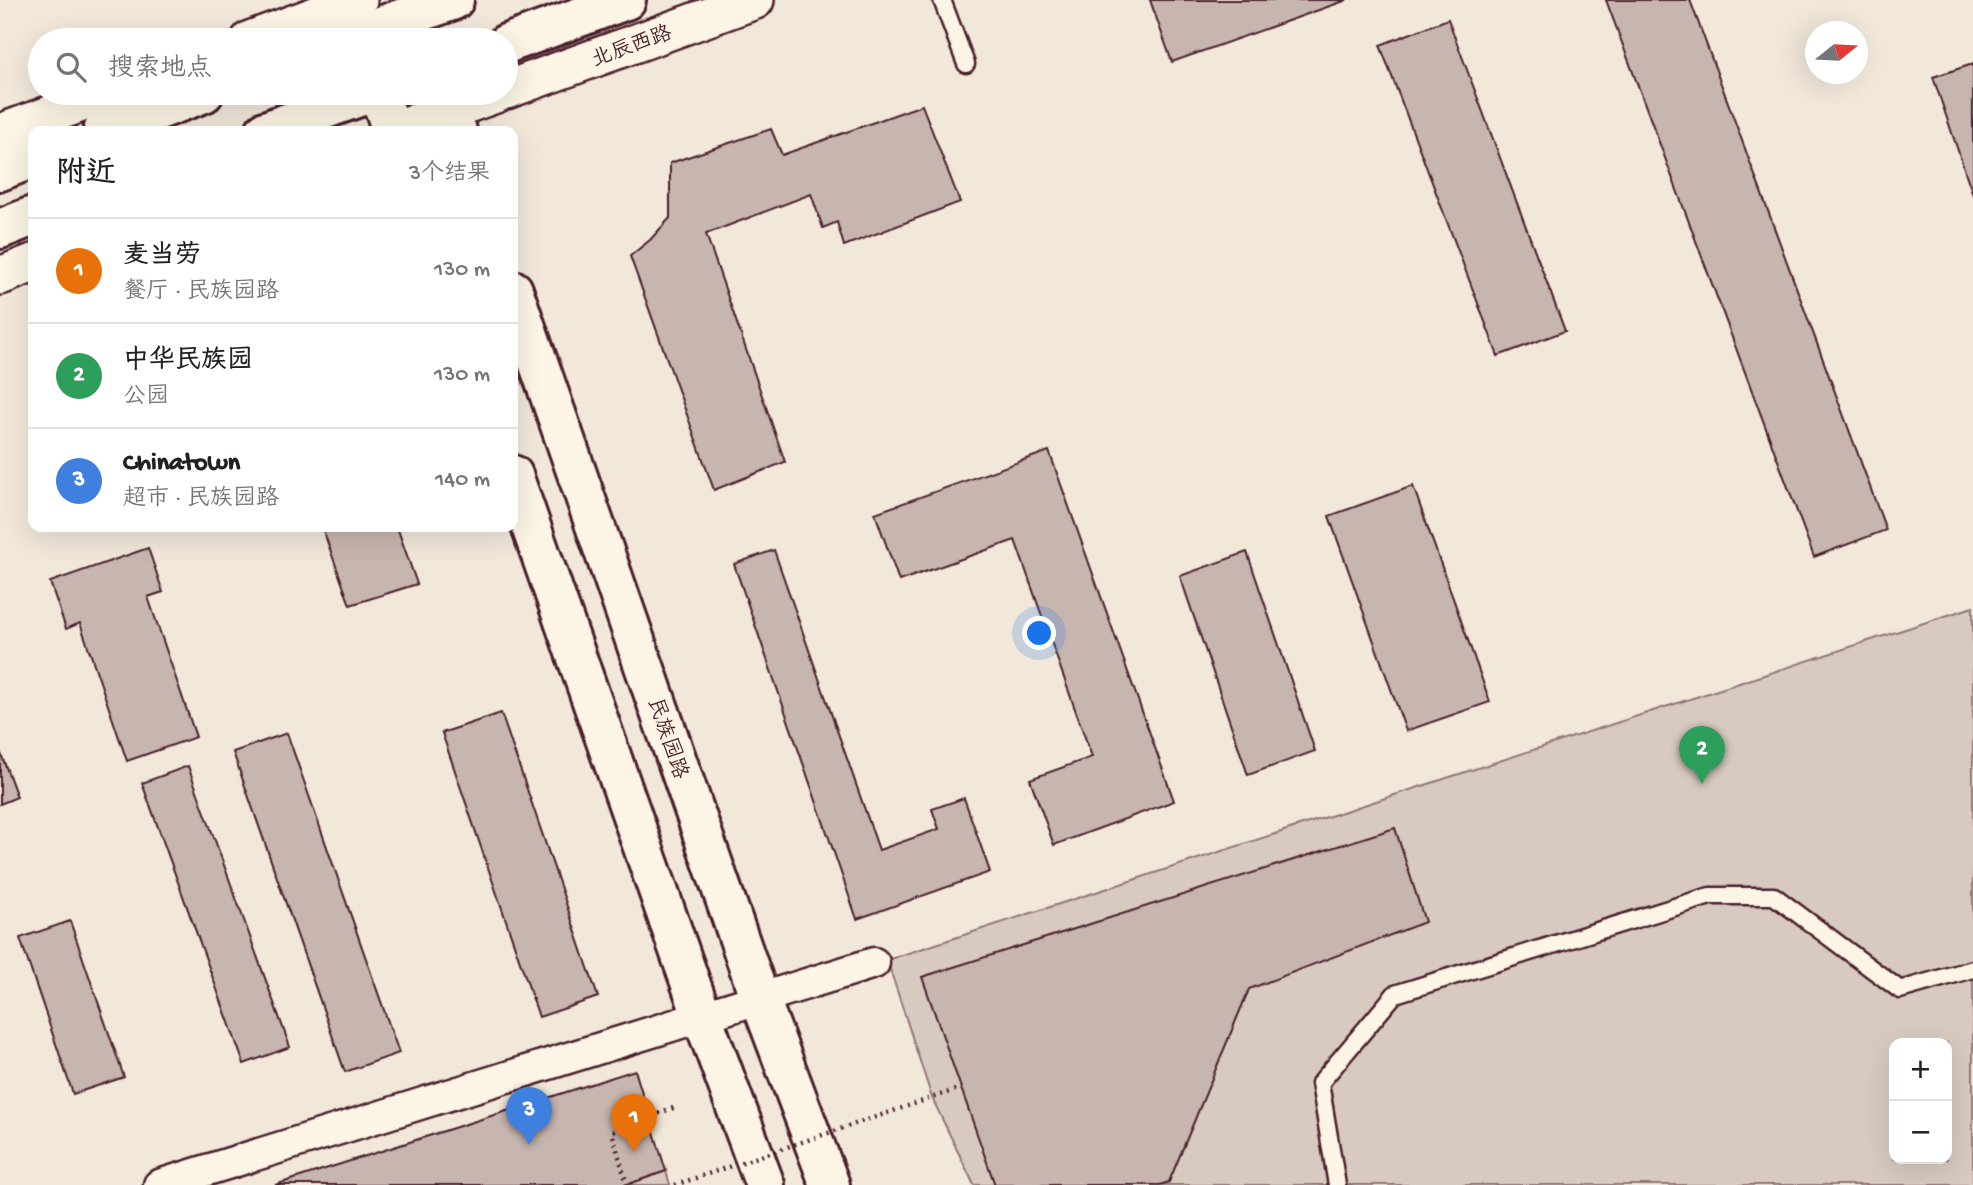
<!DOCTYPE html>
<html lang="zh">
<head>
<meta charset="utf-8">
<style>
  body { margin:0; font-family:"Gochi Hand","LXGW WenKai TC",sans-serif; background:#f6f6f6; color:#202124 }
  .controls { position:absolute; right:21px; bottom:21px; display:grid; overflow:hidden; border-radius:14px; box-shadow:0 7px 28px #0002 }
  .controls button { width:63px; height:63px; display:grid; place-items:center; padding:0; border:0; border-bottom:2px solid #e0e0e0; background:#fff; color:#202124; font:35px sans-serif }
  .compass { position:absolute; left:1805px; top:21px; width:63px; height:63px; border-radius:50%; background:#fff; box-shadow:0 7px 28px #0002; rotate:72deg }
  .you { position:absolute; left:1040px; top:634px; width:24px; height:24px; margin:-18px; border:5px solid #fff; border-radius:50%; background:#1a73e8; box-shadow:0 0 0 10px #1a73e833 }
  .badge { display:grid; place-items:center; width:46px; height:46px; border-radius:50%; background:#1a73e8; color:#fff; font-size:23px; font-weight:700 }
  .pin { position:absolute; translate:-50% -58px; filter:drop-shadow(0 2px 4px #0008) }
  .pin::after { content:''; position:absolute; top:37px; width:24px; height:21px; background:inherit; clip-path:polygon(0 0,100% 0,50% 100%) }
  .list { margin:0; padding:0; list-style:none }
  h2 { display:flex; justify-content:space-between; align-items:center; height:91px; margin:0; padding:0 28px; font-size:30px }
  h2 small { font-size:23px; font-weight:400; color:#757577 }
  .list li { display:grid; grid-template-columns:46px 1fr auto; gap:21px; align-items:center; box-sizing:border-box; height:105px; padding:0 28px; border-top:2px solid #e0e0e0 }
  .list b { display:block; font-size:26px; white-space:nowrap }
  .list p { margin:0; font-size:23px; white-space:nowrap; color:#757577 }
  .list em { font-size:23px; font-style:normal; color:#757577 }
  .icon { flex:none; width:38px; height:38px; fill:none; stroke:currentColor; stroke-width:2; stroke-linecap:round; stroke-linejoin:round }
  .map { position:relative; flex:none; width:1973px; height:1185px; overflow:hidden }
  .search { position:absolute; background:#fff; box-shadow:0 7px 28px #0002; left:28px; top:28px; width:490px; height:77px; display:flex; align-items:center; gap:18px; box-sizing:border-box; padding:0 24px; border-radius:38px; color:#757577; font-size:26px }
  .panel { position:absolute; background:#fff; box-shadow:0 7px 28px #0002; left:28px; top:126px; width:490px; height:406px; border-radius:14px }
  .map>svg:first-child { display:block }
  .green { fill:#d8cac0; stroke:#917476; stroke-width:2; fill-rule:evenodd }
  .building { fill:#c7b6af; stroke:#4a1f2b; stroke-width:2 }
  .lines { fill:none; stroke-linecap:round; stroke-linejoin:round }
  .service-casing { stroke:#4a1f2b; stroke-width:21 }
  .minor-casing { stroke:#4a1f2b; stroke-width:35 }
  .tertiary-casing { stroke:#4a1f2b; stroke-width:42 }
  .secondary-casing { stroke:#4a1f2b; stroke-width:44 }
  .path { stroke:#4a1f2b; stroke-width:4.5; stroke-dasharray:2 5; stroke-linecap:butt }
  .service { stroke:#fcf5e5; stroke-width:16 }
  .minor { stroke:#fcf5e5; stroke-width:30 }
  .tertiary { stroke:#fcf5e5; stroke-width:37 }
  .secondary { stroke:#fcf5e5; stroke-width:38 }
  .path-bridge { stroke:#4a1f2b; stroke-width:4.5; stroke-dasharray:2 5; stroke-linecap:butt }
  .labels { text-anchor:middle; stroke-width:5; stroke-linejoin:round; paint-order:stroke }
  .street-label { font-size:21px; fill:#4a1f2b; stroke:#fcf5e5 }
</style>
</head>
<body>
<div class="map">
<svg width="1973" height="1185" viewBox="0 0 1973 1185">
  <rect width="100%" height="100%" fill="#f1e8da"/>
  <filter id="ink" filterUnits="userSpaceOnUse"><feTurbulence type="fractalNoise" baseFrequency=".0143" numOctaves="2"/><feDisplacementMap in="SourceGraphic" scale="14" xChannelSelector="R" yChannelSelector="G"/><feConvolveMatrix kernelMatrix="1 2 1 2 8 2 1 2 1" color-interpolation-filters="sRGB"/></filter>
  <g filter="url(#ink)">
    <path class="green" d="M1973,607v578h-999l-42,-87 -45,-138zM1894,1043h53v116h-53z
      M666,1171l4,14h-44z"/>
    <path class="building" d="M1150,0h197l-175,62z
      M1606,0h84l196,530 -72,27z
      M1448,19l117,312 -67,25 -118,-311z
      M1973,64v131l-40,-118z
      M922,105l38,97 -116,44 -7,-24 -14,6 -12,-34 -105,40 79,228 -71,28 -84,-234 20,-16 20,-22v-55l101,-34 11,26z
      M1049,451l125,350 -120,44 -24,-66 62,-22 -77,-217 -116,41 -24,-68z
      M1413,486l77,216 -84,29 -77,-215z
      M322,527h75l20,57 -67,21z
      M148,548l15,44 -15,5 48,140 -69,24 -47,-138 -14,6 -16,-47z
      M774,550l105,300 60,-21 -7,-20 32,-11 26,74 -133,47 -123,-355z
      M1247,552l68,199 -67,24 -68,-199z
      M501,713l97,284 -59,20 -97,-284z
      M287,733l112,320 -54,19 -112,-320z
      M0,751l17,46 -17,7z
      M188,766l102,281 -46,17 -102,-281z
      M1395,828l30,94 -176,67 -80,193 -9,3h-165l-73,-208z
      M70,921l54,156 -51,17 -53,-156z
      M635,1070l31,101 -40,14h-351z"/>
    <g class="lines">
      <defs>
        <path id="service" d="M942,0l24,64
          M1337,1185l-17,-102 75,-89 315,-98h64l126,94 73,-21"/>
        <path id="minor" d="M159,1185l715,-222"/>
        <path id="tertiary" d="M250,40l108,-40
          M506,90l249,-90
          M392,131l106,-38
          M0,133l109,-40
          M0,276l33,-13"/>
        <path id="secondary" d="M345,0l15,40
          M341,40l113,-40
          M506,44l120,-44
          M379,93l13,38
          M444,93l13,38
          M103,131l101,-38
          M265,131l105,-38
          M0,171l33,-13
          M0,229l33,-13
          M513,290l247,709 70,186
          M513,475l189,541 63,169"/>
      </defs>
      <use href="#service" class="service-casing"/>
      <use href="#minor" class="minor-casing"/>
      <use href="#tertiary" class="tertiary-casing"/>
      <use href="#secondary" class="secondary-casing"/>
      <path class="path" d="M627,1185l-15,-53 66,-26"/>
      <use href="#service" class="service"/>
      <use href="#minor" class="minor"/>
      <use href="#tertiary" class="tertiary"/>
      <use href="#secondary" class="secondary"/>
      <path class="path-bridge" d="M675,1185l286,-97"/>
    </g>
  </g>
  <g class="labels">
    <g class="street-label">
      <text transform="translate(631 45) rotate(-20)" y="7">北辰西路</text>
      <text transform="translate(669 738) rotate(71)" y="7">民族园路</text>
    </g>
  </g>
</svg>
<div class="controls">
<button>+</button>
<button>−</button>
</div>
<svg class="compass" viewBox="-18 -18 36 36"><path d="M0-13l5 13h-10z" fill="#e53935"/><path d="M0 13l5-13h-10z" fill="#757577"/></svg>
<div class="you"></div>
<div class="pin badge" style="left:634px;top:1152px;background:#e8710a">1</div>
<div class="pin badge" style="left:1702px;top:784px;background:#2e9e5b">2</div>
<div class="pin badge" style="left:529px;top:1145px;background:#3f7fe0">3</div>
<div class="search"><svg class="icon" aria-label="search" viewBox="0 0 24 24"><circle cx="10" cy="10" r="6"/><path d="M15 15l6 6"/></svg>搜索地点</div>
<section class="panel">
<h2>附近<small>3个结果</small></h2>
<ul class="list">
<li><span class="badge" style="background:#e8710a">1</span><div><b>麦当劳</b><p>餐厅 · 民族园路</p></div><em>130 m</em></li>
<li><span class="badge" style="background:#2e9e5b">2</span><div><b>中华民族园</b><p>公园</p></div><em>130 m</em></li>
<li><span class="badge" style="background:#3f7fe0">3</span><div><b>Chinatown</b><p>超市 · 民族园路</p></div><em>140 m</em></li>
</ul>
</section>
</div>
</body>
</html>
